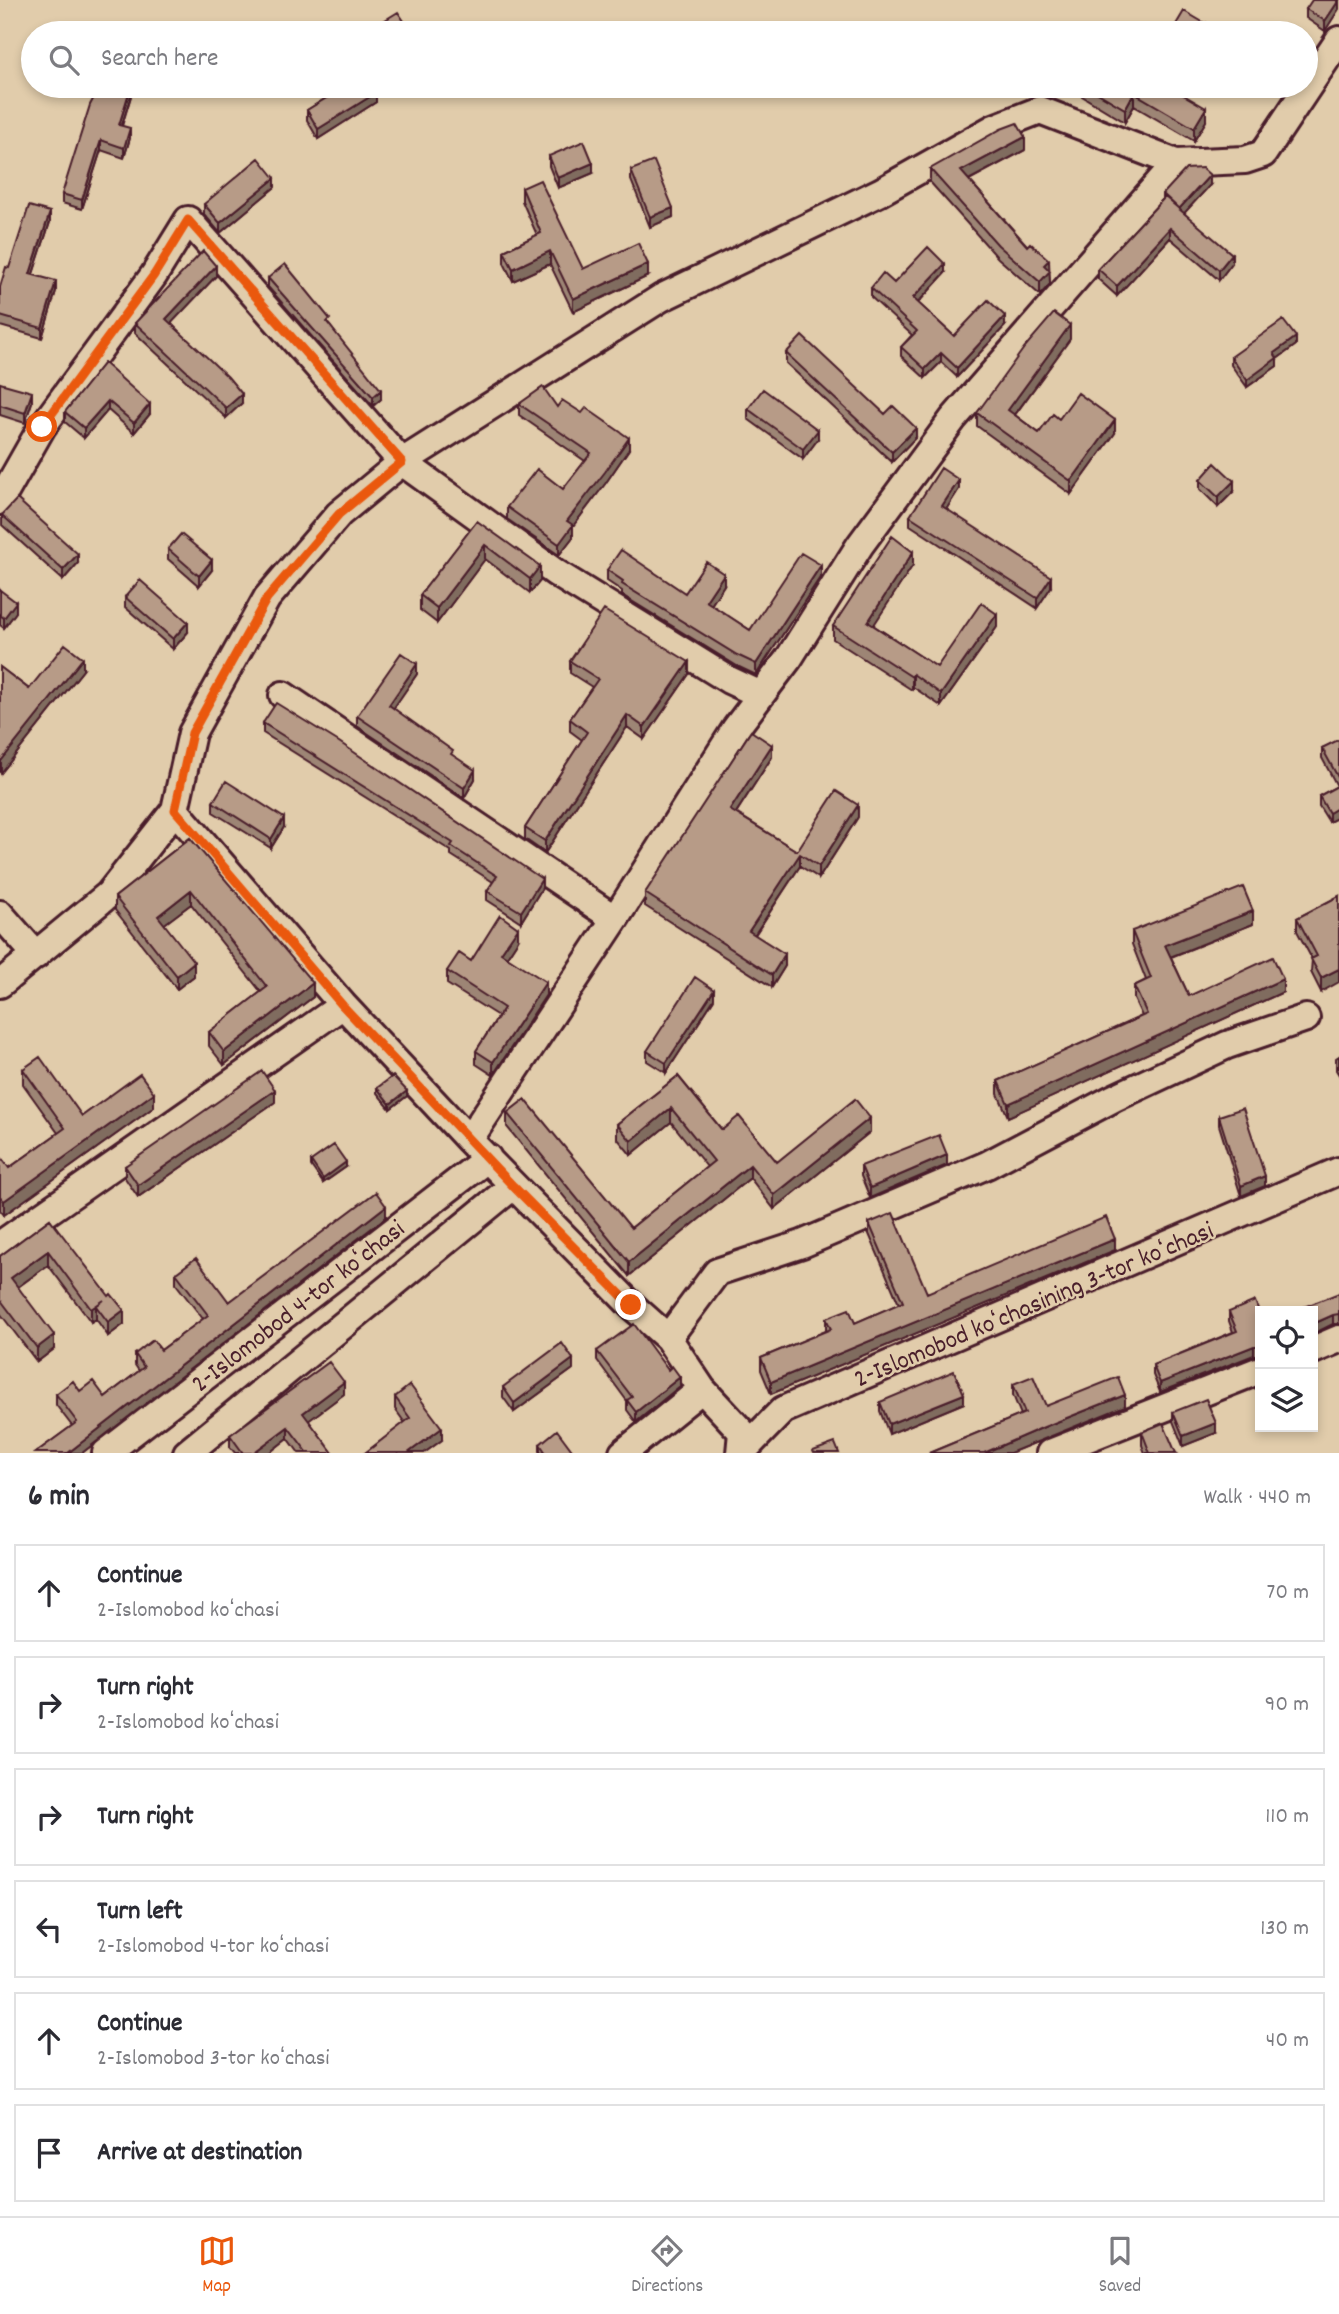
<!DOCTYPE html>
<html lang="en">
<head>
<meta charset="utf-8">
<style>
  body { margin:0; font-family:Dekko,sans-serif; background:#f7f7f7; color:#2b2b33 }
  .controls { position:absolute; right:21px; bottom:21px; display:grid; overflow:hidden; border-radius:0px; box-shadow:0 4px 10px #0003 }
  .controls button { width:63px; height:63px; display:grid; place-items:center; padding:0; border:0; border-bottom:2px solid #e1e1e2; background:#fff; color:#2b2b33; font:35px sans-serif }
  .stop { position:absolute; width:21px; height:21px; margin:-16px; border:5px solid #ea580c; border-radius:50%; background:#fff }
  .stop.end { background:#ea580c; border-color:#fff; box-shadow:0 2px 7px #0008 }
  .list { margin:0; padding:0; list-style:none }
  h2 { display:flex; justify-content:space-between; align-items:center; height:91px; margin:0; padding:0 28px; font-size:30px }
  h2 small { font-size:23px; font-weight:400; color:#7c7c81 }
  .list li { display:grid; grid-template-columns:46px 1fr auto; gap:21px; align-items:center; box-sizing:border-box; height:98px; margin:0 14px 14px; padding:0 14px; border:2px solid #e1e1e2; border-radius:0px }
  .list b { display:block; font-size:26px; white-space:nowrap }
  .list p { margin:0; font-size:23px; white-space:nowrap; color:#7c7c81 }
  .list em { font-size:23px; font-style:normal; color:#7c7c81 }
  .icon { flex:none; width:38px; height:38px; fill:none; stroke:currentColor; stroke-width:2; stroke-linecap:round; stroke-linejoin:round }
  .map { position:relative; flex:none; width:1339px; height:1453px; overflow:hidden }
  .search { position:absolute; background:#fff; box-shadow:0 4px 10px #0003; left:21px; right:21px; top:21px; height:77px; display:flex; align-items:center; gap:18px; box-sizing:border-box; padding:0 24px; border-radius:38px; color:#7c7c81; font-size:26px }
  .sheet { height:763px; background:#fff }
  nav { display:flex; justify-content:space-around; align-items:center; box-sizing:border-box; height:98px; border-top:2px solid #e1e1e2; background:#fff; font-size:19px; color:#7c7c81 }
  nav a { display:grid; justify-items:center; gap:4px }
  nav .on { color:#ea580c }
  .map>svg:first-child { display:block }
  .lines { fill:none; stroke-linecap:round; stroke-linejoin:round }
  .minor-casing { stroke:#4a1f2b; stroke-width:32 }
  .minor { stroke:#e1ccab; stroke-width:26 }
  .wall { fill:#9d8574; stroke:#4a1f2b; stroke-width:2 }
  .shaded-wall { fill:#806c5e; stroke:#4a1f2b; stroke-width:2 }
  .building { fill:#b79b87; stroke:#4a1f2b; stroke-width:2 }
  .route { stroke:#ea580c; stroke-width:9 }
  .labels { text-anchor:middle; stroke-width:5; stroke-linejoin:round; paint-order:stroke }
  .street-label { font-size:26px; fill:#4a1f2b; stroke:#e1ccab }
</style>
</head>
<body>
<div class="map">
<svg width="1339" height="1453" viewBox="0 0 1339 1453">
  <rect width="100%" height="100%" fill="#e1ccab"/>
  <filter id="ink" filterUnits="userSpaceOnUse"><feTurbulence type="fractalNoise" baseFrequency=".0143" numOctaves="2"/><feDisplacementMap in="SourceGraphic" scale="14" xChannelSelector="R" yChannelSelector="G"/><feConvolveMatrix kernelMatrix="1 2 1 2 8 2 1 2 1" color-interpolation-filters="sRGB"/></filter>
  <g filter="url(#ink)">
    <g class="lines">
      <defs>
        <path id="minor" d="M0,501l42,-74 112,-152 34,-55 214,242 154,111 173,107 32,15 28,-37 71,-113 93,-126 223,-256
          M283,695l332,224
          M175,810l168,195 126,135 162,165 37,33 34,51 40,43 -2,21
          M0,914l36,41
          M0,984l109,-90 66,-84 17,-77 75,-135 72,-84 63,-52 259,-164 219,-106 114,-64 46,-18 136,53 69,-3 18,-6 76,-114
          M469,1140l146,-221 121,-191 25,-33
          M0,1245l343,-240
          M668,1338l49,-66 85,-28 185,-79 127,-67 113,-53 79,-27
          M1313,1350l26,-11
          M106,1453l382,-295
          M187,1453l326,-267
          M623,1453l79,-64
          M741,1453l42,-43 556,-239
          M1050,1453l210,-83"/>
      </defs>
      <use href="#minor" class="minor-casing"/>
      <use href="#minor" class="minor"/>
    </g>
    <path class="wall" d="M1339,0l-14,31 -19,-13v-9z
      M134,86l-12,40 8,12 -6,20 -23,-8 -19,59 -20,-6v-9z
      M341,86h31l4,16 -58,37 -11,-19v-10l35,-22z
      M1077,86h60l37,3 32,32 -12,20 -60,-35 -9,16 -48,-29z
      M1025,150l-56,30 80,90 1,14 -10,11 -42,-37 -68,-76v-13z
      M549,156l44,17 -35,15 -9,-22z
      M631,170l42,47 -23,10 -19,-47z
      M1210,185l-26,28 48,50 -13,17 -49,-42 -53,58 -19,-17v-10l65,-70v-5z
      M275,187l-55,46 -16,-19v-10z
      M522,188l61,81 65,7 -75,36 -23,-48 -37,17 -9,-18v-12l33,-16 -15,-34z
      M50,222l-17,52 23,17 -14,47 -42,-12v-39l9,-19z
      M945,273l-27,30 36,33 51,-10 -48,51 -16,-15 -16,16 -24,-22v-9l11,-12 -41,-38v-9z
      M216,276l-45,47 71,80 -16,15 -91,-85v-10z
      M268,278l62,48 51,73 -8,7 -105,-119z
      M1070,339l-55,76 24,18 20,-14 56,14 -44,61 -94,-68v-13z
      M1296,345l-19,14v7l-30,21 -16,-22v-8z
      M786,353l99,61 31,23 -24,25 -106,-99z
      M104,363l46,51 -16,19 -26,-23 -24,28 -19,-16v-10z
      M0,383l32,19 -7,21 -25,-8z
      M519,404l38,3 72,42 -24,35 -32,42v11l-14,18 -52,-36v-12l56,-18 22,-28 -66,-46z
      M748,409l70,30 -15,20 -55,-40z
      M1200,480l34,11 -16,16 -18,-18z
      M959,489l-13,20 105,78 -14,21 -127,-83v-9z
      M2,515l76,48 -15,17 -61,-55z
      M477,521l63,60 -10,12 -45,-34 -48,64 -17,-13v-15z
      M168,549l44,21 -13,16 -31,-27z
      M913,565l-40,60 64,42 60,-40 -56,79 -28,-19 -1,3 -79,-51v-13z
      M607,570l78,23 39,-8 -13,20 39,25 71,-54 -65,99 -19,-9 -115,-71v-4l-15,-10z
      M0,590l16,22 -12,16 -4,-3z
      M125,597l63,35 -15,17 -48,-42z
      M570,661l119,13 -45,65 -17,-12 -82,126 -20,-14v-11l57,-88 -12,-9v-12l22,-32 -22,-14z
      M0,667l29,22 54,-19 -82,103 -1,-1z
      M417,674l-24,34 60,48 22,23 -11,19 -107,-72v-10z
      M263,723l279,165 -21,34 -34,-22v-9l6,-9 -42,-27v-4l-188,-118z
      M1339,741v76l-10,5 -10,-16v-10l18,-10 -15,-28v-10z
      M772,757l-36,56 61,38 61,-34 -39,61 -19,-12 -45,69 30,31 -13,21 -127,-81v-13z
      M213,802l71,25 -13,21 -58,-36z
      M190,838l123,159 -89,68 -15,-19v-14l52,-40 -70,-88 -27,20 30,52 -17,13 -62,-79v-13z
      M1339,896l-18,96 -10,-20 1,-13 -15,-28v-13z
      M1253,924l-82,33 18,39 94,-4 -275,125 -10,-23v-13l144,-65 -8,-17v-13l12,-6 -14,-36v-13z
      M518,940l-11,17 39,38 -53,80 -17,-11v-13l22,-35 -51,-32v-13z
      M714,999l-48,74 -19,-12v-10z
      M1339,1056v19l-3,-5v-12z
      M23,1069l59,47 72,-9 -150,108 -4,-5v-54l9,12 49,-35 -35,-49z
      M678,1076l44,54 55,32 93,-30 -96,77 -24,-31 -121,98 -122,-149v-14l124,115 76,-61 -36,-45 -40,33 -14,-17v-14z
      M377,1088l30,8 -17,13 -13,-16z
      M275,1102l-137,95 -13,-19v-12z
      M1219,1116l46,70 -24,10 -22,-71z
      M311,1161l35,6 -23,16 -12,-17z
      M947,1165l-77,33 -9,-22v-10z
      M386,1217l-304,236h-47l37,-27 -16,-21v-11l24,-3 25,6 34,-26 -4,-6v-11l26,-4 42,-31 -27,-35v-11l53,29z
      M50,1219l74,105 -16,12 -12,-17 -5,3 -43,-57 -30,22 36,62 -17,13 -37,-49v-57z
      M869,1223l58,70 188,-43 -344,144 -10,-24v-12l65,-27v-13l29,5 44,-19 -30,-70z
      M1339,1293v31h-6l-20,10z
      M1229,1312l31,2v41h-6l-94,37 -7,-17v-10l80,-33 -4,-11z
      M597,1351l83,35 -44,36 -9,-12v-9l-30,-41z
      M573,1369l-59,43 -11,-15v-10z
      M1013,1384l33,22h79l-115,47h-81l92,-38 -8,-20z
      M344,1394l-36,26 25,33h-34l-11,-15 -19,15h-34l-5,-6v-12z
      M395,1397l47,43 -18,13h-59l40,-30 -10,-14z
      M880,1402l84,1 -75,31 -9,-23z
      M1173,1412l43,21 -33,13 -10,-25z
      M1142,1432l34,21h-31l-3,-8z
      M540,1444l34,9h-34z"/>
    <path class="shaded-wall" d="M1339,0v9l-14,22v-10z
      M1206,24v9h-6z
      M131,86h3l-15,48v-9z
      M376,93v9l-58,37v-10z
      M1134,93v13l-9,16v-13z
      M1206,108v13l-12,20v-13z
      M130,128v10l-6,20v-10z
      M1025,137v13l-64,34v-13z
      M101,140v10l-19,59v-9z
      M593,163v10l-35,15v-10z
      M1210,175v10l-31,34v-10z
      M275,178v9l-55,46v-10z
      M673,208v9l-23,10v-10z
      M50,212v10l-20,61v-9z
      M1170,228v10l-53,58v-10z
      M550,251v13l-37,17v-12z
      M1232,254v9l-13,17v-10z
      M1049,260l1,24 -10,11v-13l4,-17z
      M648,264v12l-75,36v-13z
      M945,264v9l-32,35v-10z
      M216,266v10l-50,53v-10z
      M56,281v10l-14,47v-10z
      M1005,316v10l-48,51v-9z
      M1070,325v14l-62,85v-14z
      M1296,337v8l-19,14v7l-30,21v-7l27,-27z
      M941,353v9l-16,16v-9z
      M381,390v9l-8,7v-9z
      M32,392v10l-7,21v-10z
      M242,394v9l-16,15v-10z
      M108,401v9l-24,28v-10z
      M150,404v10l-16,19v-10z
      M1115,420v13l-44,61v-13z
      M916,428v9l-24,25v-10z
      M818,430v9l-15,20v-10z
      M629,438v11l-24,35 -32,42v11l-14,18v-11l8,-23z
      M959,480v9l-17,27v-10z
      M1234,481v10l-16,16v-10z
      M485,545v14l-48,64v-15z
      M913,552v13l-45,69v-12z
      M78,554v9l-15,17v-10z
      M212,560v10l-13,16v-10z
      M821,565v11l-65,99v-11z
      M540,566v15l-10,12v-14z
      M724,574v11l-18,28v-12z
      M1051,577v10l-14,21v-10z
      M16,602v10l-12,16v-10z
      M997,614v13l-56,79v-12z
      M188,622v10l-15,17v-10z
      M83,658v12l-82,103v-12z
      M689,662v12l-45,65v-12z
      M417,664v10l-28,41v-10z
      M913,674v13l-1,3v-13z
      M627,715v12l-82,126v-12z
      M772,745v12l-42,65v-12z
      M475,770v9l-11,19v-10z
      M858,805v12l-39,61v-12z
      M1339,807v10l-10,5v-9z
      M284,818v9l-13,21v-9z
      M800,854v12l-51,77v-12z
      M542,879v9l-21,34v-10z
      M191,890v14l-33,25v-13z
      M1253,911v13l-88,35v-14z
      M518,928v12l-17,26v-13z
      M785,954v12l-13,21v-12z
      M194,962v14l-17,13v-13z
      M1339,969v13l-18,10v-14z
      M1283,979v13l-275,125v-13z
      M546,982v13l-53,80v-13z
      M313,983v14l-89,68v-13z
      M714,990v9l-48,74v-10z
      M275,1090v12l-137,95v-12z
      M407,1091v5l-17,13v-5z
      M154,1093v14l-150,108v-14z
      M671,1108v14l-40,33v-14z
      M870,1118v14l-96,77v-14z
      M947,1155v10l-77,33v-10z
      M346,1162v5l-23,16v-4z
      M750,1165v13l-121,98v-14z
      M1265,1176v10l-24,10v-10z
      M386,1206v11l-304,236h-14z
      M1115,1239v11l-344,144v-12z
      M48,1251v14l-37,27v-14z
      M104,1300l-8,6v13l-5,3v-13z
      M124,1310v14l-16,12v-14z
      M1333,1315v9l-20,10v-10z
      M54,1335v14l-17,13v-14z
      M1254,1346v9l-94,37v-9z
      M573,1359v10l-59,43v-9z
      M680,1377v9l-44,36v-10z
      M344,1382v12l-41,31v-12z
      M964,1394v9l-75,31v-10z
      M1125,1395v11l-115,47h-26l60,-26z
      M1216,1423v10l-33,13v-10z
      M288,1427v11l-19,15h-16z
      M442,1428v12l-18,13h-16z"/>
    <path class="building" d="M1312,0h27l-14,21 -19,-12z
      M1184,11l22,13 -6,9h-29z
      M398,12l14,21h-48z
      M333,21l7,12h-18z
      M100,86h31l-12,39 11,3 -6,20 -23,-8 -19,60 -20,-6 28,-89z
      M346,86h26l4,7 -58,36 -11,-19z
      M1086,86h82l38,22 -12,20 -60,-35 -9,16z
      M1017,123l8,14 -64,34 66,75 3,-3 19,17 -5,5 6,6 -10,11 -42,-37 -68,-76 71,-40z
      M584,141l9,22 -35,15 -9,-22z
      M259,158l16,20 -55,45 -16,-19z
      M654,161l19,47 -23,9 -19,-47z
      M1202,168l8,7 -31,34 -16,-15 23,-25z
      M540,180l43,89 55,-26 10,21 -75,35 -23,-48 -37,18 -9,-18 37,-18 -19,-45z
      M1165,197l67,57 -13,16 -49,-42 -53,58 -19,-17z
      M29,206l21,6 -20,62 26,7 -14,47 -42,-12v-29l6,-20 3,1z
      M928,247l17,17 -32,34 41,38 34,-36 17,16 -48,52 -16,-15 -16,16 -24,-22 16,-16 -46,-43 12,-15 11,10z
      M203,251l13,15 -50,53 62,58 14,17 -16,14 -91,-85z
      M285,264l45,55 -3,3 54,68 -8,7 -105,-119z
      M1054,313l16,12 -62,85 31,23 14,-19 6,5 19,-26 37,27 -44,61 -94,-68 47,-65z
      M1283,320l13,17 -22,16 3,5 -30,22 -16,-23z
      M802,336l83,78 8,-8 23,22 -24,24 -106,-99z
      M104,363l46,41 -16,19 -26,-22 -24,27 -19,-16z
      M0,383l32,9 -7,21 -25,-8z
      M543,387l14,20 5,-7 20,13 4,-5 43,30 -24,34 -38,49 6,4 -14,19 -52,-37 30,-38 26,20 28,-36 -72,-49z
      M763,389l55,41 -15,19 -55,-40z
      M1215,463l19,18 -16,16 -18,-17z
      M941,468l18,12 -17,26 109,71 -14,21 -127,-82z
      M17,499l61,55 -15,16 -61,-55z
      M477,521l63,45 -10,13 -45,-34 -48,63 -17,-13z
      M181,534l31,26 -13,16 -31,-27z
      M892,536l21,16 -45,70 69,45 44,-64 16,11 -56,80 -28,-20 -1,3 -79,-51z
      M621,550l64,43 21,-31 18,12 -18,27 44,29 51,-77 20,12 -65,99 -19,-9 -115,-71 1,-3 -16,-11z
      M140,580l48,42 -15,17 -48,-42z
      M0,590l16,12 -12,16 -4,-3z
      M604,610l85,52 -45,65 -17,-12 -82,126 -20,-13 62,-96 -17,-13 28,-40 -28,-18z
      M65,644l18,14 -82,103 -1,-1v-93l29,22z
      M401,653l16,11 -28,41 64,46 -2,3 24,16 -11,18 -107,-72z
      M276,703l63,39 203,137 -21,33 -34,-21 10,-15 -46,-30 2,-3 -190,-120z
      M751,731l21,14 -42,65 67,41 39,-60 22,14 -39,61 -19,-12 -51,77 36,23 -13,21 -127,-82z
      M1338,740l1,1v38l-17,-31z
      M226,781l58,37 -13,21 -58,-37z
      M1339,785v22l-10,6 -10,-17z
      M190,838l123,145 -89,69 -15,-20 58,-45 -76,-97 -33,26 36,46 -17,14 -62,-79z
      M1243,887l10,24 -88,34 24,51 84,-39 10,22 -275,125 -10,-23 149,-67 -13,-28 17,-8 -19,-47z
      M1339,896v73l-18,9 -10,-19 6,-3 -20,-38z
      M500,915l18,13 -17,25 45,29 -53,80 -17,-11 28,-43 -57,-37 12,-18 12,8z
      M695,977l19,13 -48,73 -19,-12z
      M40,1057l42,59 58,-42 14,19 -150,108 -4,-5v-40l9,12 56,-40 -42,-59z
      M262,1071l13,19 -137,95 -13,-19z
      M393,1076l14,15 -17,13 -13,-16z
      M678,1076l44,54 17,-14 38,46 78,-63 15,19 -96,77 -24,-30 -121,97 -122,-149 18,-14 106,129 83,-67 -43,-53 -40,33 -14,-17z
      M1243,1108l22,68 -24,10 -22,-70z
      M939,1135l8,20 -77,33 -9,-22z
      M334,1145l12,17 -23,17 -12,-18z
      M376,1192l10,14 -318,247h-33l42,-31 -21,-28 17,-13 7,10 13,-10 12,16 39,-30 -9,-13 18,-14 8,10 47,-35 -32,-42 20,-15 33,44z
      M893,1213l34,80 179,-76 9,22 -344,143 -10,-24 70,-29 -5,-11 23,-9 6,14 48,-21 -34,-79z
      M50,1219l59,77 2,-2 13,16 -16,12 -12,-16 8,-6 -13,9 -43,-58 -37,27 43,57 -17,13 -37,-49v-43z
      M1339,1293v21l-6,1 -20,9v-13h-19z
      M1255,1301l5,13v32h-6l-94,37 -7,-18 84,-34 -8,-19z
      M634,1324l34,46 4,-4 8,11 -44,35 -9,-12 5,-3 -35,-46z
      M562,1343l11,16 -59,44 -11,-16z
      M329,1362l15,20 -41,31 30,40h-25l-20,-26 -35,26h-10l-13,-18z
      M954,1371l10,23 -75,30 -9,-22z
      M1033,1376l13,30 72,-29 7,18 -81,32 -60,26h-55l96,-40 -12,-29z
      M410,1385l32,43 -34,25h-43l45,-35 -15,-21z
      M1206,1399l10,24 -33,13 -10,-24z
      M1163,1423l13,30h-26l-8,-21z
      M557,1430l17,23h-28l-6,-9z
      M835,1443l4,10h-25l-1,-2z"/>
  </g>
  <g class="lines" filter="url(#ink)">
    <path class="route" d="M42,427l112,-152 34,-55 214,242 -63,52 -72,84 -75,135 -17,77 168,196 170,180 118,119"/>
  </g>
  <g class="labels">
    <g class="street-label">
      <text transform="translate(1033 1303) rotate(-23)" y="9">2-Islomobod koʻchasining 3-tor koʻchasi</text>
      <text transform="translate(297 1305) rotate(-38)" y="9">2-Islomobod 4-tor koʻchasi</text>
    </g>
  </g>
</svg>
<div class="controls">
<button><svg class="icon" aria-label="locate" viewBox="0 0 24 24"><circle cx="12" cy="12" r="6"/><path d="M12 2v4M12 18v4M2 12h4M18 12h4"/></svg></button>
<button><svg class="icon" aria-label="layers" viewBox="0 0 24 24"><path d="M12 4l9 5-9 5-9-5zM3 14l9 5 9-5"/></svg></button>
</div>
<div class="stop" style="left:42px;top:427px"></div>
<div class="stop end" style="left:631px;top:1305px"></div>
<div class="search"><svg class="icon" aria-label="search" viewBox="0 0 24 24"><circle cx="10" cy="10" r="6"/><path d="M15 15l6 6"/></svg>Search here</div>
</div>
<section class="sheet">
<h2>6 min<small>Walk · 440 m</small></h2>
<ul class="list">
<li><svg class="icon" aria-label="ahead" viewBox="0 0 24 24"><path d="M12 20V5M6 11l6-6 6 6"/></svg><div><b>Continue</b><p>2-Islomobod koʻchasi</p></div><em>70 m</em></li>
<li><svg class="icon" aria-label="right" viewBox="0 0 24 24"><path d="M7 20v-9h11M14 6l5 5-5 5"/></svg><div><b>Turn right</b><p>2-Islomobod koʻchasi</p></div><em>90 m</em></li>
<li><svg class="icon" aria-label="right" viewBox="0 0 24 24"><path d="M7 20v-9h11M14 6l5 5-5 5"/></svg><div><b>Turn right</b></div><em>110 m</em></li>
<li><svg class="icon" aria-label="left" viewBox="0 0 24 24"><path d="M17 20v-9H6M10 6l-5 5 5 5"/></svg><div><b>Turn left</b><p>2-Islomobod 4-tor koʻchasi</p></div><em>130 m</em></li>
<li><svg class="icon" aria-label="ahead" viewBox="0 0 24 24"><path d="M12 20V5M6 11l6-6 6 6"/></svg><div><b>Continue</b><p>2-Islomobod 3-tor koʻchasi</p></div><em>40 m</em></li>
<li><svg class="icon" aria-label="arrive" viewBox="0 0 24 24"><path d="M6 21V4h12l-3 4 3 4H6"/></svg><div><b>Arrive at destination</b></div></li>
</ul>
</section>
<nav>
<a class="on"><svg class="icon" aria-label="map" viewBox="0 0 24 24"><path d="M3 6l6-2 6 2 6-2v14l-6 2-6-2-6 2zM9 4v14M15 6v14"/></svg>Map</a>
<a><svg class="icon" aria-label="directions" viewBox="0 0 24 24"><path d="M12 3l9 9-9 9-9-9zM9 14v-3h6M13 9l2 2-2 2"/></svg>Directions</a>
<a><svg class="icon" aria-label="saved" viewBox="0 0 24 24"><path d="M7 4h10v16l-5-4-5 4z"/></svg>Saved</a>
</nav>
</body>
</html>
